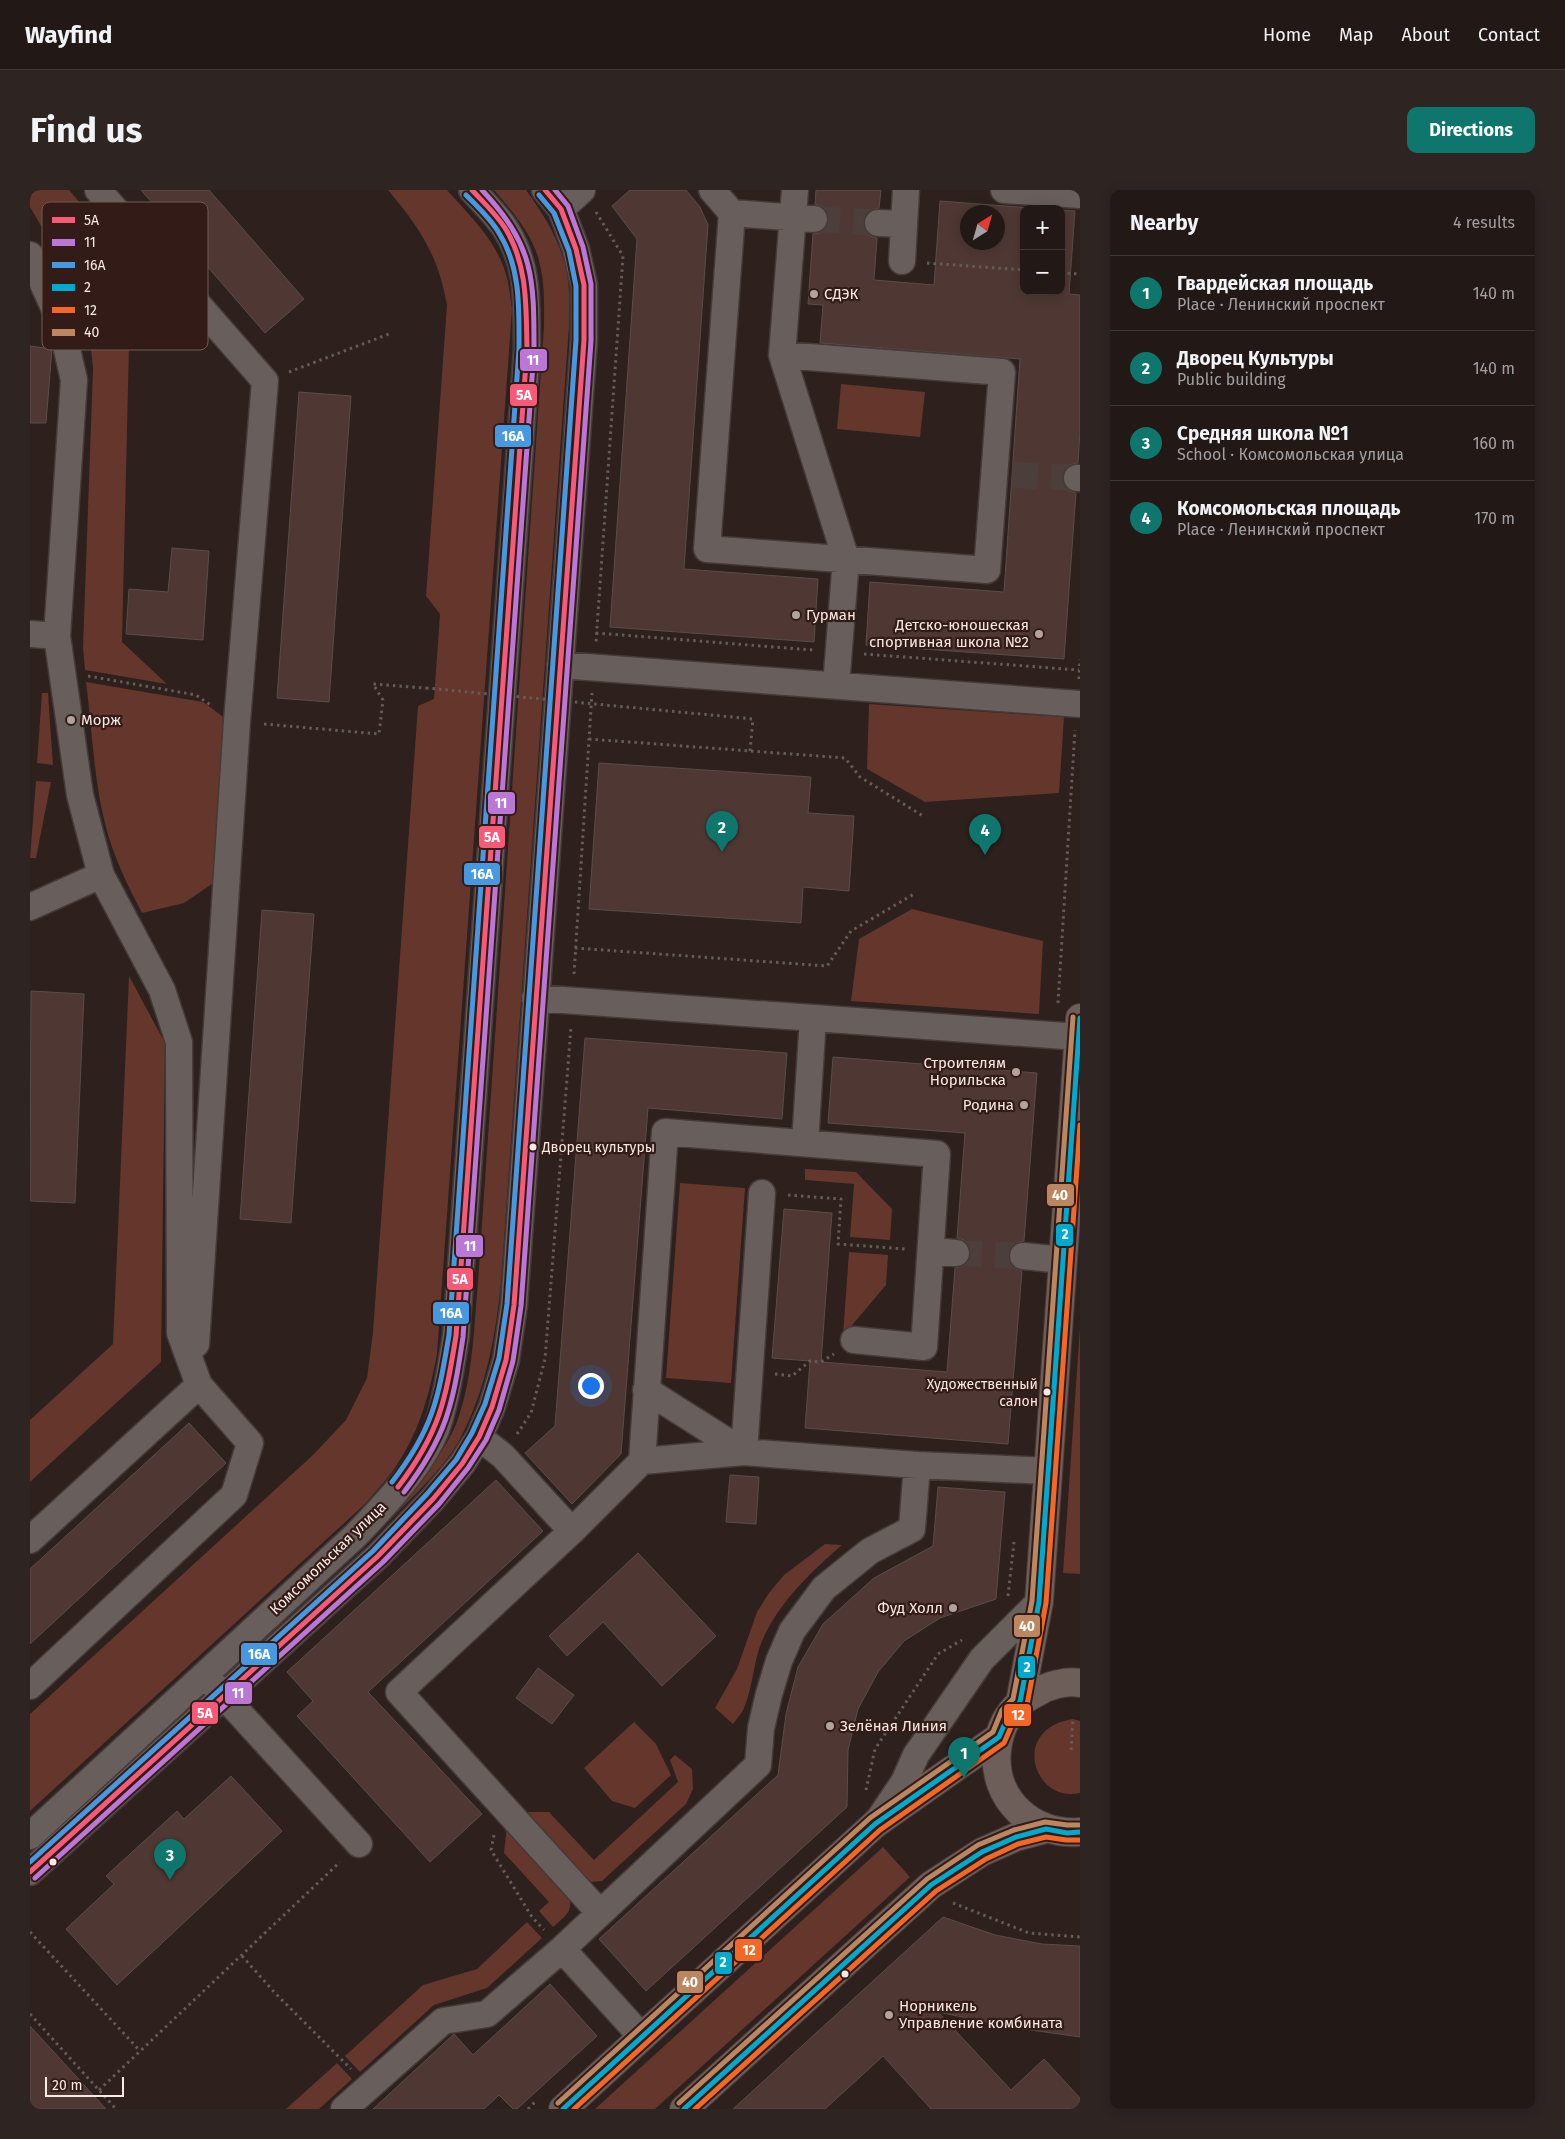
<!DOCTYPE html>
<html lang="en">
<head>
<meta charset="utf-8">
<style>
  body { margin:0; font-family:"Fira Sans",sans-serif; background:#2e2523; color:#f1f3f6 }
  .controls { position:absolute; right:15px; top:15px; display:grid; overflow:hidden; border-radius:10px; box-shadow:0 2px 12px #0003 }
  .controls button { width:45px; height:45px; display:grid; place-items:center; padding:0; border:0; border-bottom:1px solid #3f3735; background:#221816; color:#f1f3f6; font:25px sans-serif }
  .compass { position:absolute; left:930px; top:15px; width:45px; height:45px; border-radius:50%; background:#221816; box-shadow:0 2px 12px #0003; rotate:37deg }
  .scale { position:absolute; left:15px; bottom:12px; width:79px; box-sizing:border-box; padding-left:5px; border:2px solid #f9e9e5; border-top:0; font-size:14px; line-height:18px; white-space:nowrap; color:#f9e9e5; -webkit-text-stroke:4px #331c17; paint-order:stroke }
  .you { position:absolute; left:560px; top:1195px; width:18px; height:18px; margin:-12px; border:4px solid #fff; border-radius:50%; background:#1a73e8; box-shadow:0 0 0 8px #1a73e833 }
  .badge { display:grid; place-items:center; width:32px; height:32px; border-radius:50%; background:#0f766e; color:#fff; font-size:16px; font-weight:700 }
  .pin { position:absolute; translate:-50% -41px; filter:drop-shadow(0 1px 2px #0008) }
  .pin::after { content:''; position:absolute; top:26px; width:18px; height:15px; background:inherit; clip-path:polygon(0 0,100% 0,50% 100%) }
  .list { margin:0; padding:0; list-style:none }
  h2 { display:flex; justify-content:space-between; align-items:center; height:65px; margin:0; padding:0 20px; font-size:21px }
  h2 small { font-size:16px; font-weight:400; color:#a2a0a1 }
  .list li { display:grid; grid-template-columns:32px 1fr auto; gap:15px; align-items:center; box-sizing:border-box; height:75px; padding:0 20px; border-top:1px solid #3f3735 }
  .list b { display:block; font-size:19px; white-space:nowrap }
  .list p { margin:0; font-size:16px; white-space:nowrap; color:#a2a0a1 }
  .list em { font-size:16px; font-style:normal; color:#a2a0a1 }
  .map { position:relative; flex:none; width:1050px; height:1919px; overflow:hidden; border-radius:10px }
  header { display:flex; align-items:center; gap:30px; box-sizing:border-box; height:70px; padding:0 25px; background:#221816; border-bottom:1px solid #3f3735 }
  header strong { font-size:24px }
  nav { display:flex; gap:28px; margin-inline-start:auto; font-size:18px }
  .intro { display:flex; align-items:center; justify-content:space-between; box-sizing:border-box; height:120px; padding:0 30px }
  h1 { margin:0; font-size:35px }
  .button { padding:12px 22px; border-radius:10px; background:#0f766e; color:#fff; font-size:18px; font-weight:700 }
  main { display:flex; gap:30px; padding:0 30px }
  aside { flex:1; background:#221816; border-radius:10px; box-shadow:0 2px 12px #0003 }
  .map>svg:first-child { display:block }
  .green { fill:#64362c }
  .building { fill:#4f3834; stroke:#584d4a; fill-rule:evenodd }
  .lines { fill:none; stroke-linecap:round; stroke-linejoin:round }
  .minor-tunnel { stroke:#4c3e3b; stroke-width:26; stroke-dasharray:26 13; stroke-linecap:butt }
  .minor-casing { stroke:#453a39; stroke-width:29 }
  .major-casing { stroke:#453a39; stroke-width:30 }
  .path { stroke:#645c59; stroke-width:3; stroke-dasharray:2.5 4; stroke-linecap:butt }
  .minor { stroke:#685f5c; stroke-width:26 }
  .major { stroke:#6e5e59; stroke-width:28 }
  .path-bridge { stroke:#645c59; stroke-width:3; stroke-dasharray:2.5 4; stroke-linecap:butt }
  .bus-1-casing { stroke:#331c17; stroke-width:9 }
  .bus-2-casing { stroke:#331c17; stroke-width:9 }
  .bus-3-casing { stroke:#331c17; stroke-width:9 }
  .bus-4-casing { stroke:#331c17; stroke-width:9 }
  .bus-5-casing { stroke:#331c17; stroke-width:9 }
  .bus-6-casing { stroke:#331c17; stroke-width:9 }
  .bus-1 { stroke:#f75a77; stroke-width:5 }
  .bus-2 { stroke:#ba77d6; stroke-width:5 }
  .bus-3 { stroke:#4699e1; stroke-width:5 }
  .bus-4 { stroke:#00a9ce; stroke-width:5 }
  .bus-5 { stroke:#f36827; stroke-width:5 }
  .bus-6 { stroke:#bb8660; stroke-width:5 }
  .poi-dot { fill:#b2a39f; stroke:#331c17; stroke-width:2 }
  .bus-dot { fill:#f9e9e5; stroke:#331c17; stroke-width:2 }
  .labels { text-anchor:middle; stroke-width:4.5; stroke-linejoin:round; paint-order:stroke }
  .bus-label { font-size:14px; fill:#f9e9e5; stroke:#331c17; text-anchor:start }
  .poi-label { font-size:15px; fill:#f9e9e5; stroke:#331c17; text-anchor:start }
  .street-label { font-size:15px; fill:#f9e9e5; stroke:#331c17 }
  .key { fill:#331c17; stroke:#6e5a55; stroke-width:1 }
  .key-label { font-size:14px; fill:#f9e9e5 }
  .line-badge { stroke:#331c17; stroke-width:2 }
  .badge-label { font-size:14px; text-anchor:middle; font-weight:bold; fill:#fff }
</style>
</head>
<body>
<header>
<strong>Wayfind</strong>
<nav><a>Home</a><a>Map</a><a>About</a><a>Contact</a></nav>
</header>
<div class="intro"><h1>Find us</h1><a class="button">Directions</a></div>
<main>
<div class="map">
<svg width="1050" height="1919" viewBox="0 0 1050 1919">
  <rect width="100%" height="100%" fill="#2d201d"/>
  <path class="green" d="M0,0h39c33,37 56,80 79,124l-19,31 -7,297 45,42 -82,-14 -2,-23 10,-278 -3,-31 -11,-34 -26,-58 -23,-39z
    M358,0h59c21,24 46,47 57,78 5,13 6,28 8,41l-75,1045c-8,43 -19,82 -45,118 -8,11 -18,21 -27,32l-335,307v-97l284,-260 32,-34 21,-42 6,-46 45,-626 16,-7 6,-85 -14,-18 21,-291c-9,-50 -27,-77 -59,-115z
    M464,0h32c22,30 41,62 43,100 1,12 0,24 0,36l-68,956c-5,53 -15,107 -40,155 -17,32 -47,58 -72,84 22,-29 57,-68 69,-102 15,-43 16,-92 20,-137l66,-955c0,-20 1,-42 -4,-62 -6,-29 -27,-53 -46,-75z
    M811,194l84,8 -5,45 -83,-8z
    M56,492l117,20 26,19 -8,135 -9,28 -28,19 -42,10c-11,-21 -22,-43 -30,-66 -18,-52 -19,-110 -26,-165z
    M12,503h6l5,72 -16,-2z
    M839,514l195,13 -5,76 -134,9 -58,-33z
    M6,591l15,1 -15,76h-6z
    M882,719l131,32 -4,73 -188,-13 8,-62z
    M99,786l36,67 -4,319 -131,120v-62l83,-76z
    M775,979l51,3 36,37 -2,31 -40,-3 4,-53 -49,-4z
    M650,993l65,5 -14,195 -65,-5z
    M819,1062l39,3 -2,30 -43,51z
    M1050,1137v247l-17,-1z
    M795,1354l17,1c-31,27 -63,57 -80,96 -9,22 -9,46 -18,67 -2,5 -7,11 -11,16l-18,-16 22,-39 20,-57 12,-19 15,-18z
    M1043,1529l7,2v72c-46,11 -71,-64 -7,-74z
    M604,1532l22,22 15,31 -36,33 -23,-7 -28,-33z
    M645,1565l17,14 1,20 -7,15 -84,77 -10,1 -11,-5 -60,-65h28l45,48 84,-78 -8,-22z
    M477,1635l61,65c6,22 0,23 -15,37l-14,-16 10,-9 -45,-49z
    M853,1657l27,30 -255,232h-60z
    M497,1732l15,16 -55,50 -53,17 -74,67 -15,-16 78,-71 54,-16z
    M307,1873l15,16 -33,30h-33z"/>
  <path class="building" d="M111,0h68l95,109 -39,34z
    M600,0h56l14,17 8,18 -24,344 134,10 -4,63 -204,-15 27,-388 -25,-33z
    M786,0h65l-2,18 -8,2 -6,5 -2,7 2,8 5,6 7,2 -3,42 60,5 6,-84 105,8h-21v82h37v-81l14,1 -6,83 11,1v135l-2,33 -9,2 -5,6 -2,7 2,8 5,5 7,2 -12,166 -198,-14 4,-63 134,10 16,-233 -200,-16 3,-38 -15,-1 5,-70 7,-1 6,-5 3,-8 -1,-7 -5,-6 -8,-3zM938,22h30v30h-30z
    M0,156l22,3 -6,74h-16z
    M269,202l52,4 -22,306 -52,-4z
    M142,358l37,3 -6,89 -77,-6 3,-45 39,3z
    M569,573l212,14 -3,36 46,3 -5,75 -46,-4 -2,36 -212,-14z
    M232,720l52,4 -23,309 -51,-4z
    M1,801l53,3 -9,209 -45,-2z
    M555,848l202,15 -5,66 -134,-11 -27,346 -49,50 -47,-51 30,-27z
    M803,867l204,16 -13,168 -8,2 -5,4 -3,8 2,8 4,5 8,3 -14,173 -203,-16 5,-67 -38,-3 12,-149 48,4 -11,149 126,10 8,-104 8,-2 5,-4 3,-7 -2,-9 -5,-6 -7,-2 8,-105 -137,-10z
    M159,1233l37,40 -196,181v-75z
    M700,1285l29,2 -3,47 -30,-2z
    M466,1290l47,51 -175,161 114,122 -52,48 -133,-146 16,-15 -26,-29z
    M908,1297l67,5 -9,107 -56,19 -36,23 -26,31 -20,37 -10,41 -1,57 -201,184 -47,-52 179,-164 8,-61 12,-47 25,-43 51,-46 59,-32z
    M608,1363l78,83 -54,50 -59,-64 -36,34 -18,-20z
    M508,1478l36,27 -22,29 -36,-26z
    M201,1586l51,55 -165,154 -51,-56 48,-45 -8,-8 71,-65 7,8z
    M913,1727l52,18 47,9 38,2v91l-70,-10 -72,-15 73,78 33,-31 36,39v11h-149l-48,-53 -58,53h-92z
    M520,1794l47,52 -80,73h-4l-14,-14 -15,14h-111l81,-75 19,21z
    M0,1836l76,83h-76z"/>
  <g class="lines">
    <path class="minor-tunnel" d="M784,29l64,4
      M982,285l65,3
      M926,1063l67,3"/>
    <defs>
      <path id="minor" d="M68,0l167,191 -28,340 -41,623
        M682,0l20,23 -25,336 280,21 15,-198 -220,-17
        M765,0l-13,165 64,204 -10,127
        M974,0l76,5
        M531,19l21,-19
        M702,23l82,6
        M848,33l26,1
        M0,65l31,68 13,57 -17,256 23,159 21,80 61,115 17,52 1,291 19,52 51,58 -16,52 -204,191
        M872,71l4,-71
        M1047,288h3
        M0,444l27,2
        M530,475l520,39
        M0,717l71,-32
        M505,808l544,39
        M775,953l8,-125
        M901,1061l25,2
        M993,1066l40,4
        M616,1200l98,62
        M449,1247l24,19 69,75
        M714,1262l18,-259
        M612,1271l23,-329 272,22 -13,193 -70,-7
        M0,1350l169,-155
        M182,1493l147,161
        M847,1632l27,-40 12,-27 66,-96 57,-57
        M0,1646l326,-301c29,-30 66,-69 81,-108 10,-30 14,-61 19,-91l71,-987c-1,-44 3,-82 -22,-121 -9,-13 -22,-26 -33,-38
        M0,1682l348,-316 55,-57 29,-35 17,-27 13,-30 14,-47 8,-55 70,-965v-55l-8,-36 -15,-40 -16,-19
        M570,1723l-201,-221 173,-161 70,-70 102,-9 173,13 131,6
        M532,1759l80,88
        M314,1919l99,-88 44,-7 75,-65 196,-184 3,-37 8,-34 10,-33 13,-30 32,-43 46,-37 42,-22 5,-64"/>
      <path id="major" d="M1050,1493c-14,-3 -33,3 -44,10 -5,3 -12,6 -16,10 -14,12 -21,29 -23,47 -5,49 35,86 83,82
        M990,1512l19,-100 41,-584
        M533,1919l312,-285 124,-87
        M654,1919l247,-224 51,-33 34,-15 30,-8"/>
    </defs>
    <use href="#minor" class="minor-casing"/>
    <use href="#major" class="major-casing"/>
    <path class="path" d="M566,22l27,44 -27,386
      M897,73l97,7
      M1031,83l19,1
      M259,182l100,-38
      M566,443l217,17
      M834,464l215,16
      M58,486l108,19 16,11
      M1049,489l1,-20
      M234,534l115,10 4,-34 -10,-16 53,4
      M559,549l256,19 15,19 63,39
      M720,561l3,-32
      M545,758l252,18 24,-35 63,-37
      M544,784l18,-281
      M1028,813l17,-273
      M758,1005l53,4 -3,45 68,5
      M745,1184l17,2 18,-15 11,1 13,-8
      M487,1244l14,-21 14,-54 26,-332
      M978,1406l6,-54
      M1041,1560l2,-31
      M836,1600l9,-41 63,-95 24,-14
      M464,1645l-3,15 41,67 12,13
      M923,1713l76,30 51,4
      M0,1742l110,119
      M212,1766l33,37 76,76
      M0,1824l86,95
      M69,1900l241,-228
      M498,1919l9,-9"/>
    <use href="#minor" class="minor"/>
    <use href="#major" class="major"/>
    <path class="path-bridge" d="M396,498l327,31"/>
    <defs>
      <path id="bus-1" d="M368,1297c42,-55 47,-85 58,-151l71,-987c-1,-42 1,-84 -22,-121 -9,-14 -22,-26 -33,-38
        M0,1682l348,-316 55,-57 29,-35 17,-27 13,-30 14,-47 8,-55 70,-965v-55l-8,-36 -15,-40 -16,-19"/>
      <path id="bus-2" d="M374,1302c43,-56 49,-88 59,-155l71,-987c0,-73 0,-104 -52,-160
        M5,1688l348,-316 56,-58 29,-36 18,-28 13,-30 14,-49 8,-55 70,-965v-57l-8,-37 -15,-41 -13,-16"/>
      <path id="bus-3" d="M362,1292c41,-53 46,-82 57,-147l70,-986c0,-40 2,-81 -20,-116 -8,-14 -21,-26 -33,-38
        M0,1672l343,-311 54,-57 29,-34 16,-27 13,-29 14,-46 8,-54 69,-964v-54l-7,-35 -15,-38 -15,-18"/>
      <path id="bus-4" d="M533,1919l312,-285 124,-87 10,-23 11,-12 19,-100 41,-584
        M654,1919l247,-224 51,-33 34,-15 30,-8 21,4 13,-1"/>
      <path id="bus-5" d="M544,1919l306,-279 124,-87 11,-25 12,-13 19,-102 34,-478
        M665,1919l241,-218 50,-32 32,-15 28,-7 20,3h14"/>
      <path id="bus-6" d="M528,1913l312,-285 123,-86 9,-22 11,-11 19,-98 41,-584
        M649,1913l248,-224 51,-34 36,-15 31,-8 22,3h12"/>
    </defs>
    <use href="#bus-1" class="bus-1-casing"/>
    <use href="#bus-2" class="bus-2-casing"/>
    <use href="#bus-3" class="bus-3-casing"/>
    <use href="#bus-4" class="bus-4-casing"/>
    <use href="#bus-5" class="bus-5-casing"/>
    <use href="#bus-6" class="bus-6-casing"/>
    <use href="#bus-1" class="bus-1"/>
    <use href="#bus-2" class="bus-2"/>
    <use href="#bus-3" class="bus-3"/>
    <use href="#bus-4" class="bus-4"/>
    <use href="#bus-5" class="bus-5"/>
    <use href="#bus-6" class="bus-6"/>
  </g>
  <g class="poi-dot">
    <circle cx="784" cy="104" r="5"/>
    <circle cx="766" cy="425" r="5"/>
    <circle cx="1009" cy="444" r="5"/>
    <circle cx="41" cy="530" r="5"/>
    <circle cx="986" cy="882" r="5"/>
    <circle cx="994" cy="915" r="5"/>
    <circle cx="923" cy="1418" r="5"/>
    <circle cx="800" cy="1536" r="5"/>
    <circle cx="859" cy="1825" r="5"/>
  </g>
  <g class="bus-dot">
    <circle cx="503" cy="957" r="4.5"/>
    <circle cx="1017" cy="1202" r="4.5"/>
    <circle cx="23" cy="1672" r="4.5"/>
    <circle cx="815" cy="1784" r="4.5"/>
  </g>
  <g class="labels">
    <g class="bus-label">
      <text x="512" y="962">Дворец культуры</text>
      <text x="1008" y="1199" text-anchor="end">Художественный<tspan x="1008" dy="17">салон</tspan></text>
    </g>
    <g class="poi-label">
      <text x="794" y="109">СДЭК</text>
      <text x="776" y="430">Гурман</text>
      <text x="999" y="440" text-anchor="end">Детско-юношеская<tspan x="999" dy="17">спортивная школа №2</tspan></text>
      <text x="51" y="535">Морж</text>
      <text x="976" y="878" text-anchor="end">Строителям<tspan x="976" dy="17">Норильска</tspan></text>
      <text x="984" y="920" text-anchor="end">Родина</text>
      <text x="913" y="1423" text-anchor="end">Фуд Холл</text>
      <text x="810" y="1541">Зелёная Линия</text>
      <text x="869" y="1821">Норникель<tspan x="869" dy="17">Управление комбината</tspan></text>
    </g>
    <g class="street-label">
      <text transform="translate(298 1368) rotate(-44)" y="5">Комсомольская улица</text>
    </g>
  </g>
  <rect x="12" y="12" width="166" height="148" rx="8" class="key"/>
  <rect x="22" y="27" width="23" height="6" fill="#f75a77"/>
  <rect x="22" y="49" width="23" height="7" fill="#ba77d6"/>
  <rect x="22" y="72" width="23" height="6" fill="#4699e1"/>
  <rect x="22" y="94" width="23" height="7" fill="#00a9ce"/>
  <rect x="22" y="117" width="23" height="6" fill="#f36827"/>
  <rect x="22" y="139" width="23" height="7" fill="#bb8660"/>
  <g class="key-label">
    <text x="54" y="35">5А</text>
    <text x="54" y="57">11</text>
    <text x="54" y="80">16А</text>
    <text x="54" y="102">2</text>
    <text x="54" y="125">12</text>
    <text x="54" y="147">40</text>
  </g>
  <g class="line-badge">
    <rect x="489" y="158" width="29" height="24" rx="5" fill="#ba77d6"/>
    <rect x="479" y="193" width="29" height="24" rx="5" fill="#f75a77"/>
    <rect x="464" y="234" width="38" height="24" rx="5" fill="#4699e1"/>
    <rect x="457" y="601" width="29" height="24" rx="5" fill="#ba77d6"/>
    <rect x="448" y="635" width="28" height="24" rx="5" fill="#f75a77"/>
    <rect x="433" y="672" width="38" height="24" rx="5" fill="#4699e1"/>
    <rect x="1016" y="993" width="29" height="24" rx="5" fill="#bb8660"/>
    <rect x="1025" y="1033" width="19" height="24" rx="5" fill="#00a9ce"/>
    <rect x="425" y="1044" width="29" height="24" rx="5" fill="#ba77d6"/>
    <rect x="416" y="1077" width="28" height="24" rx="5" fill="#f75a77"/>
    <rect x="402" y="1111" width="38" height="24" rx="5" fill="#4699e1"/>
    <rect x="983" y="1424" width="28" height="24" rx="5" fill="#bb8660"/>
    <rect x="210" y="1452" width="38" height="24" rx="5" fill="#4699e1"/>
    <rect x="987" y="1465" width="19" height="24" rx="5" fill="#00a9ce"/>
    <rect x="194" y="1491" width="29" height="24" rx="5" fill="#ba77d6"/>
    <rect x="161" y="1511" width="28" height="24" rx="5" fill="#f75a77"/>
    <rect x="973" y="1513" width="29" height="24" rx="5" fill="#f36827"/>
    <rect x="704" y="1748" width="29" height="24" rx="5" fill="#f36827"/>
    <rect x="684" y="1761" width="19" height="24" rx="5" fill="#00a9ce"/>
    <rect x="646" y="1780" width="28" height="24" rx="5" fill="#bb8660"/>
  </g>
  <g class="badge-label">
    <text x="503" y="175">11</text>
    <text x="494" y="210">5А</text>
    <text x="483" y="251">16А</text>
    <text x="471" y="618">11</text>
    <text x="462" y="652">5А</text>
    <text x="452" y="689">16А</text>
    <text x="1030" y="1010">40</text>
    <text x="1035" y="1049">2</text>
    <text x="440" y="1061">11</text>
    <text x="430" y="1094">5А</text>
    <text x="421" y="1128">16А</text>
    <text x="997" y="1441">40</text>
    <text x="229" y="1469">16А</text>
    <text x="997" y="1482">2</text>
    <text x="208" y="1508">11</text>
    <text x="175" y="1528">5А</text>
    <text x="988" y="1530">12</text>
    <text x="719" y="1765">12</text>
    <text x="693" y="1777">2</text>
    <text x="660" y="1797">40</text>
  </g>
</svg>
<div class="controls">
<button>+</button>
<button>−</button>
</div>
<svg class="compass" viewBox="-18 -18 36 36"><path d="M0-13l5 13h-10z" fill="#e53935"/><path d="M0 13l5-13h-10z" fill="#a2a0a1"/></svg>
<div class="scale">20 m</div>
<div class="you"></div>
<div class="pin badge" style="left:934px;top:1588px">1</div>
<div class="pin badge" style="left:692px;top:662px">2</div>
<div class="pin badge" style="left:140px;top:1690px">3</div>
<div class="pin badge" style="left:955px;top:665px">4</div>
</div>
<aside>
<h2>Nearby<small>4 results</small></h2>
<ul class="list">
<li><span class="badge">1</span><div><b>Гвардейская площадь</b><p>Place · Ленинский проспект</p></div><em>140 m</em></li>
<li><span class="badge">2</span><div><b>Дворец Культуры</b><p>Public building</p></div><em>140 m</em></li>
<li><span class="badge">3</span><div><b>Средняя школа №1</b><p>School · Комсомольская улица</p></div><em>160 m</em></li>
<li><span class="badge">4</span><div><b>Комсомольская площадь</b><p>Place · Ленинский проспект</p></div><em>170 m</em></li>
</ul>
</aside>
</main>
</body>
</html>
